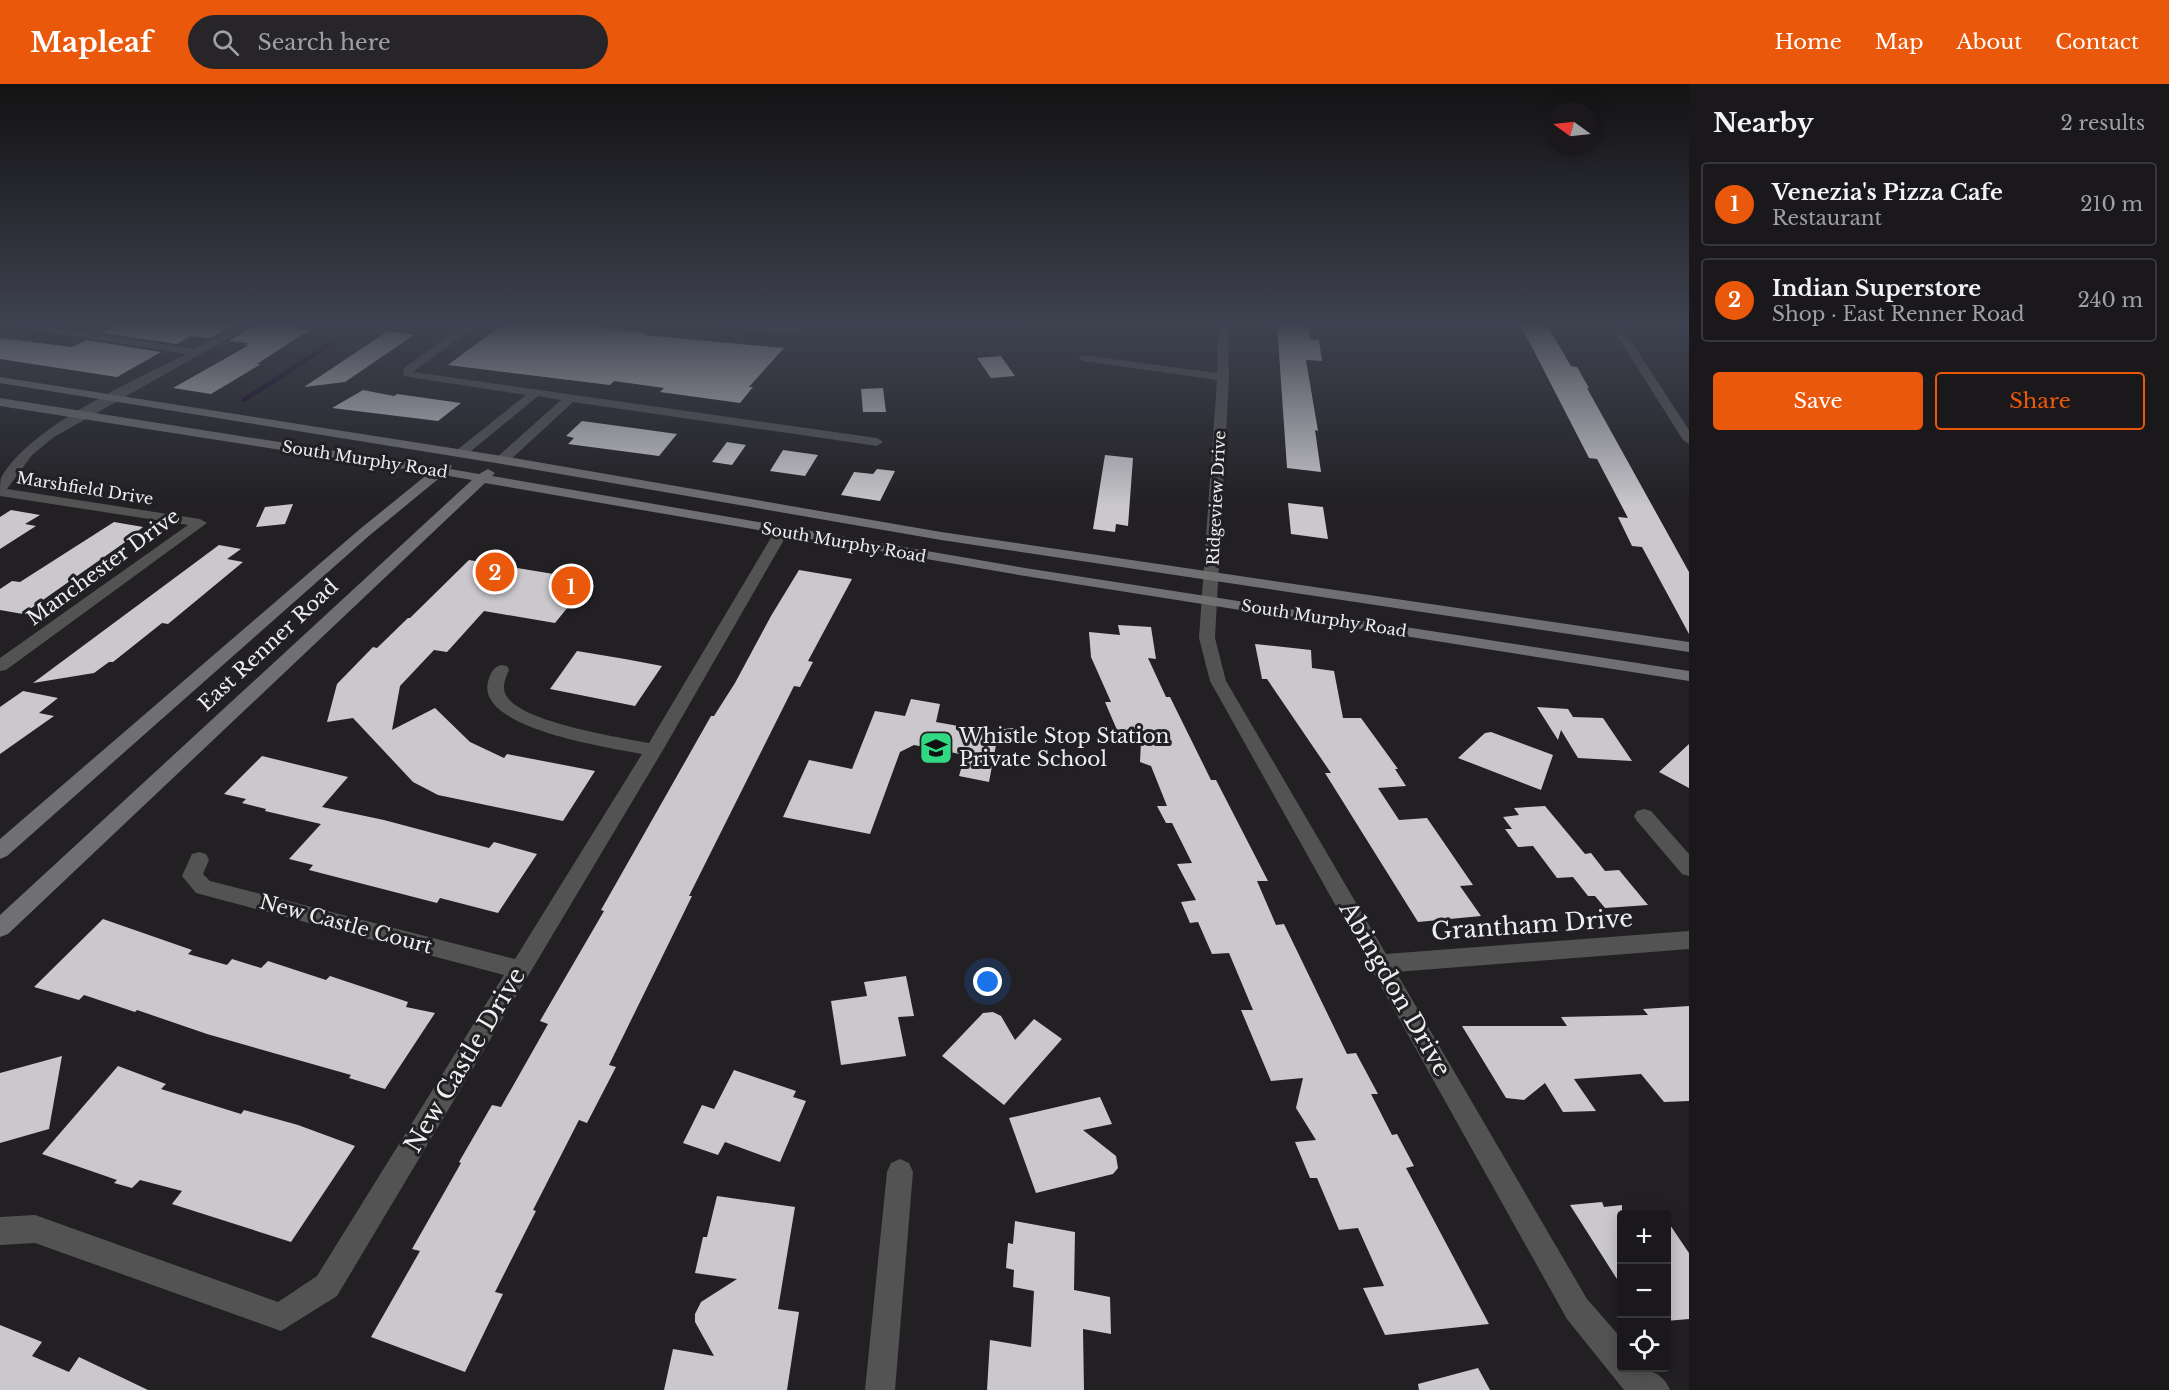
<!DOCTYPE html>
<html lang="en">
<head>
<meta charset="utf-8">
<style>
  body { margin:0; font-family:"Libre Baskerville",serif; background:#272527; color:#f1f3f6 }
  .controls { position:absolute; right:18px; bottom:18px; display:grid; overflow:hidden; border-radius:6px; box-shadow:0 3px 15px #0003 }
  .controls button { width:54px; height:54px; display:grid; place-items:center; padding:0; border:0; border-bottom:2px solid #383739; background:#1a181a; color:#f1f3f6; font:30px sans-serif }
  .compass { position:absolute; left:1545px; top:18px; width:54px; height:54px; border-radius:50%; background:#1a181a; box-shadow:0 3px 15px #0003; rotate:285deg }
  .you { position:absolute; left:988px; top:898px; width:21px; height:21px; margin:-15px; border:4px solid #fff; border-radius:50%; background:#1a73e8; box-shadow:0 0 0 9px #1a73e833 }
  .badge { display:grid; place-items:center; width:39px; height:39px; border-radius:50%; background:#ea580c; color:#fff; font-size:20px; font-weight:700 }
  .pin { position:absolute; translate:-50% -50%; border:3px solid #fff; box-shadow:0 2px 6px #0006 }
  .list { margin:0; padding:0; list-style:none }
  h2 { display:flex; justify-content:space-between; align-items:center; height:78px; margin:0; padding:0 24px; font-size:26px }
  h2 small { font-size:20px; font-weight:400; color:#9fa0a2 }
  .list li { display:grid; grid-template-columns:39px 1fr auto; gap:18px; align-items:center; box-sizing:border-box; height:84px; margin:0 12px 12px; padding:0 12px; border:2px solid #383739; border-radius:6px }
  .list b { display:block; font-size:22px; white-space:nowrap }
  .list p { margin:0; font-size:20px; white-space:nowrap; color:#9fa0a2 }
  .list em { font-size:20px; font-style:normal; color:#9fa0a2 }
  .actions { display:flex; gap:12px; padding:18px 24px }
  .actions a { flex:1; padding:14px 0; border:2px solid #ea580c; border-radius:6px; text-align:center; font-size:21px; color:#ea580c }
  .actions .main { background:#ea580c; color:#fff }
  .icon { flex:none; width:33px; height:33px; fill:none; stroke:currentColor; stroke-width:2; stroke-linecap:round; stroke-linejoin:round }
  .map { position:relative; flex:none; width:1689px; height:1306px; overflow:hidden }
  header { display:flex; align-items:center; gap:36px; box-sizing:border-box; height:84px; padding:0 30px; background:#ea580c; color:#fff }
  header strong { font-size:28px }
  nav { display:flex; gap:33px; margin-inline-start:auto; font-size:21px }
  .search { width:420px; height:54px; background:#272527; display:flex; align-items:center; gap:15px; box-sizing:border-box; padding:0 21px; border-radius:33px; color:#9fa0a2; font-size:22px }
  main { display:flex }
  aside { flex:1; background:#1a181a }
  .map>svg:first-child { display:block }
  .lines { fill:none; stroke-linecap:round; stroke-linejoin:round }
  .stream { stroke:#110021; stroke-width:4.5 }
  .building { fill:#cac8cc }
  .minor { fill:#535354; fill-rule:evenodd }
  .secondary { fill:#706f71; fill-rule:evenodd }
  .labels { text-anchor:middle; stroke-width:6; stroke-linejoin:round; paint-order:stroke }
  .far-street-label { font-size:16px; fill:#eeeef0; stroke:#222023 }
  .street-label { font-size:20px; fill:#eeeef0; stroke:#222023 }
  .poi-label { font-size:20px; fill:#eeeef0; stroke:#222023; text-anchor:start }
  .near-street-label { font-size:24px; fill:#eeeef0; stroke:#222023 }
</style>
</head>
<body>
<header>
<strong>Mapleaf</strong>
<div class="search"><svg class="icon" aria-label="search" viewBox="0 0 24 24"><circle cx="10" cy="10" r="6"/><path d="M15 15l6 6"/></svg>Search here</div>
<nav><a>Home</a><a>Map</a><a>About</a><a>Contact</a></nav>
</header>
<main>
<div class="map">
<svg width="1689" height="1306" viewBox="0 0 1689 1306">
  <rect width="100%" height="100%" fill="#222023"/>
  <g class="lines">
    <path class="stream" d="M244,316l117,-76"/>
  </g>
  <path class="building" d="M118,240h118l-26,14 -19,-2 -14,8 -76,-11z
    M256,240h48l-7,5 12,1 -52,34h4l-50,30 -38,-6 76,-43h-4l3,-2 -19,-2z
    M503,240h74l71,9 -3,2 139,13 -35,39h4l-13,16 -80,-11 4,-4 -50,-7 -4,4 -162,-20z
    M1277,240h30l3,15 9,1 3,21 -16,-1 12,71 -3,-1 6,42 -34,-4z
    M1520,240h26l25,42 6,1 12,21h-2l102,184v62l-47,-87 -10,-1 -14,-29 10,1 -31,-59 -8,-1z
    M388,247l26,4 -69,47 -41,5z
    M0,254l72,9 14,-7 75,12 -44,25 -117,-18z
    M1001,272l14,20 -24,2 -14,-20z
    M883,304l3,24h-23l-2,-23z
    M363,306l31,6 3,-2 64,9 -23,18 -106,-13z
    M582,337l59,8 36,5 -18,22 -91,-12 6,-6 -8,-2z
    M727,358l19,3 -14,20 -20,-3z
    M783,366l35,5 -13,21 -35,-5z
    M1105,371l28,3 -5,68 -12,-2 -1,8 -22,-3z
    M877,385l18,2 -15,30 -39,-6 13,-23 19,2z
    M1288,419l35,4 5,32 -37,-5z
    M293,420l-8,20 -29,3 9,-20z
    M11,426l29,5 -15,9 11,2 -36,23v-32z
    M114,438l29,5 -5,4h3l-118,83 -23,-4v-21l12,-8 8,1z
    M219,461l22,4 -14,10 16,3 -75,62 -6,-1 -49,39h-4l-15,11 -61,10z
    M469,476l121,20 -35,43 -71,-12 -37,41 -13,-2 -34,36 -8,44 43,-22 35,34 34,16 3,-4 88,17 -32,50 -125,-26 -25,-13 -60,-64 -26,4 10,-38 36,-37 4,1 31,-30h2z
    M799,486l53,9 -44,82 5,1 -13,25 -6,-1 -105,210h3l-83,169 7,2 -29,56 -8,-3 -46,90 3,1 -41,81 8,2 -38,78 -94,-35 49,-86 -8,-2 49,-86 -2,-1 33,-57 9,2 47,-83 -8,-3 64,-110 -3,-1 110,-194h3l21,-33 36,-67z
    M1118,541l33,2 5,32 -8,-1 18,39h4l41,83h5l52,101h-11l19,44 8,-1 63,130 9,-1 22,41h-7l21,41 5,-1 17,32 -8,2 83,156 -104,11 -22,-47 21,-2 -26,-58 -19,2 -22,-52h-7l-15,-36 21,-2 -20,-32 7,-30 -32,3 -30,-71h12l-24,-57 -17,1 -14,-32 -8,1 -9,-21 15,-2 -19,-36 15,-1 -20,-40h-6l-9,-17h10l-16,-40 -11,-4 1,-20 -18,2 -18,-42h6l-20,-45 -2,-25 31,3z
    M1255,560l56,6 1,18 22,3 9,47h18l37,51h-3l11,17 -28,2 21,32 28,-2 46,67 -13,1 21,30 -63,6 -93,-149h6l-64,-94h-5z
    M577,567l48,8 37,7 -27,40 -85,-17z
    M23,607l35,7 -19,15 15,3 -54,38v-47z
    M911,615l29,5 -4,18 50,9 37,-4 -27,18 -7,37 -30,-6 6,-21 -51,-10 -14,7 -30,82 -87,-17 26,-57 43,9 23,-58 30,5z
    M1537,623l31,2 5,8 30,1 29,43 -54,-3 -17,-28 -3,10z
    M1491,648l62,23 -12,35 -83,-32 27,-25z
    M1689,660v44l-30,-16z
    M262,672l86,21 -26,30 62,13 105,28 5,-6 43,12 -39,59 -58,-15 -3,5 -128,-33 4,-5 -24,-6 32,-35 -56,-13 1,-2 -24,-6 4,-4 -22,-5z
    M1545,722l40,48 6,-1 14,18 14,-1 29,35 -43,3 -10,-12h-7l-15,-19 -16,1 -24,-32 -15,1 -13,-18h7l-9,-12 16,-2 -5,-7z
    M103,835l89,31 -4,4 39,11 5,-6 29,9 7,-7 58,19 4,-4 78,26 -2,5 29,6 -50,76 -36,-11 2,-3 -144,-41 -70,-24 -2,2 -51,-17 -5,5 -45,-13z
    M906,892l8,40 -16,1 8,39 -65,9 -10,-64 36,-5 -3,-14z
    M1689,922v95l-25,1 -23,-28 -67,5 22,32 -33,1 -18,-29 -21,17 -18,-2 -44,-72h105l-6,-9 87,-2 -5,-6z
    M993,928l8,4 14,24 19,-21 28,20 -58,66 -62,-49 41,-43z
    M62,972l-13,73 -49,14v-70z
    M118,982l48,18 -5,5 80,25 3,-4 54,15 57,21 -64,96 -119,-38 10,-13 -42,-11 -8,8 -18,-5 3,-3 -75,-26z
    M734,986l62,21 -3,6 13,4 -26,61 -55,-20 -7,13 -35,-12 19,-38 12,4z
    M1100,1013l12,27 -29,6 33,26 2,12 -5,6 -77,19 -27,-75z
    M717,1112l78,11 -17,102 21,3 -12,78h-123l9,-41 41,7 -19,-34v-8l6,-12 36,-23 -42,-6 8,-36h4z
    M1602,1118l2,5 18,-2v82l-52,-82z
    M1666,1135l23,34v66l-23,2z
    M1015,1137l60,11 -1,58 36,7 1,37 -28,-5 1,61h-97l3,-50 41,7 3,-56 -21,-4 1,-17 -8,-2 2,-25 5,1z
    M0,1241l42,17 -10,14 37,16 10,-15 69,33h-148z
    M1478,1284l12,22h-71l-1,-6z"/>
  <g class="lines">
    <path class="minor" d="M0,240h28l167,25 46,-25h13l-200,113 -22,18 -25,34 193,30 7,4 -201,147 -6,1v-13l188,-133 -188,-29c0,-6 0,-13 1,-18 30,-53 131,-96 185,-124z
      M466,240h12l-65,48 464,66 6,4 -6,4 -304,-44 -66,61h-10v-6l64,-57 -23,-4 -73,60h-8v-6l69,-55 -123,-19 1,-8z
      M707,240l85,3v-3h10l1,7 -5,3 -86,-7z
      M1218,240h10l1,53 -14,261 11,43 160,273 303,-23v18l-293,23 191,327 35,40v29c20,0 40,1 48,22h-46l-57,-71 -357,-638 -11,-43 18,-258 -134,-19 -5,-3 5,-3 134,18z
      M1610,240h10l69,106v14l-6,-4z
      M782,443l7,4 -126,219 -326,546 -56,35 -246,-88 -35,2v-28l35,-2 243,87 39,-26 187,-301 -308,-82 -14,-17 10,-22 7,-2 7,2 3,6 -6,14 7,7 305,78 127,-205c-30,-6 -166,-25 -154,-72 2,-8 5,-15 13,-17l6,1 2,4c-3,7 -7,15 -4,23 11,29 115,44 144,50l126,-212z
      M1644,725l7,2 38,43v22l-7,-2 -45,-53 -3,-5 3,-5z
      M900,1075l9,4 4,9 -18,218h-30l22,-218 4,-9z"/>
    <path class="secondary" d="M0,293l502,79 439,76 748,110v10l-748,-112 -439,-76 -502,-81z
      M0,314l437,69 9,-5 6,4 -2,3 29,5 9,-5 7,4 -3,3 533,92 664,103v10l-664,-105 -540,-93 -477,451 -8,3v-22l472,-435 -29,-5 -73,60 -363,321 -7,3v-20l360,-310 69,-56 -429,-67z"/>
  </g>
  <linearGradient id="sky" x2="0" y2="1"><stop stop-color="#131213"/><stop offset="0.57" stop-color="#3e4250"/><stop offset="1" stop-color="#3e4250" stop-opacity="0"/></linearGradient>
  <rect width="1689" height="423" fill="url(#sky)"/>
  <defs>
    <symbol id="school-square" viewBox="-11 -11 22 22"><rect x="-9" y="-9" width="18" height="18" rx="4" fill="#31d882" stroke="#222023"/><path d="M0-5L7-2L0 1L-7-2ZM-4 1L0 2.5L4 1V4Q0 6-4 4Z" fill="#111"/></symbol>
  </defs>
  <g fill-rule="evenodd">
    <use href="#school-square" x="917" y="645" width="38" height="38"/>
  </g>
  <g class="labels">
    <g class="far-street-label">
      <text transform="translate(365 375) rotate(9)" y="6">South Murphy Road</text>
      <text transform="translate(85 404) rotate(9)" y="6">Marshfield Drive</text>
      <text transform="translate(1216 414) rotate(-87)" y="6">Ridgeview Drive</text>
      <text transform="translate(844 458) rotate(10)" y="6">South Murphy Road</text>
      <text transform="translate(1324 534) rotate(9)" y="6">South Murphy Road</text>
    </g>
    <g class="street-label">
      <text transform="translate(103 483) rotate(-36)" y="7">Manchester Drive</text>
      <text transform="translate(268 561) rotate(-43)" y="7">East Renner Road</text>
      <text transform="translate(346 840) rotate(15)" y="7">New Castle Court</text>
    </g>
    <g class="poi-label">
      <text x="959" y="659">Whistle Stop Station<tspan x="959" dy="23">Private School</tspan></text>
    </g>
    <g class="near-street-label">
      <text transform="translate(1532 841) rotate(-4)" y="8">Grantham Drive</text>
      <text transform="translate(1395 905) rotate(60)" y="8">Abingdon Drive</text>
      <text transform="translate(465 976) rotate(-59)" y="8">New Castle Drive</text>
    </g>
  </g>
</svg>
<div class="controls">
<button>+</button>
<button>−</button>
<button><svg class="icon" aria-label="locate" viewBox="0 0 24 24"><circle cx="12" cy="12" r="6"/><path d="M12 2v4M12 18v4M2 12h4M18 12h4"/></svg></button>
</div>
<svg class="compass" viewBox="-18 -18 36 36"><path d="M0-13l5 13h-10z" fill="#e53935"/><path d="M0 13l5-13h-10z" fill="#9fa0a2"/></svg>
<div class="you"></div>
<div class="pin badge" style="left:571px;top:502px">1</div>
<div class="pin badge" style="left:495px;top:488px">2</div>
</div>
<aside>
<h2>Nearby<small>2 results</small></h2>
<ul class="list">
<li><span class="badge">1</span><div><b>Venezia's Pizza Cafe</b><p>Restaurant</p></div><em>210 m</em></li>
<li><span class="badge">2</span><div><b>Indian Superstore</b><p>Shop · East Renner Road</p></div><em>240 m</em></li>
</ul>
<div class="actions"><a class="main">Save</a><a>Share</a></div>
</aside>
</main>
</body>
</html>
